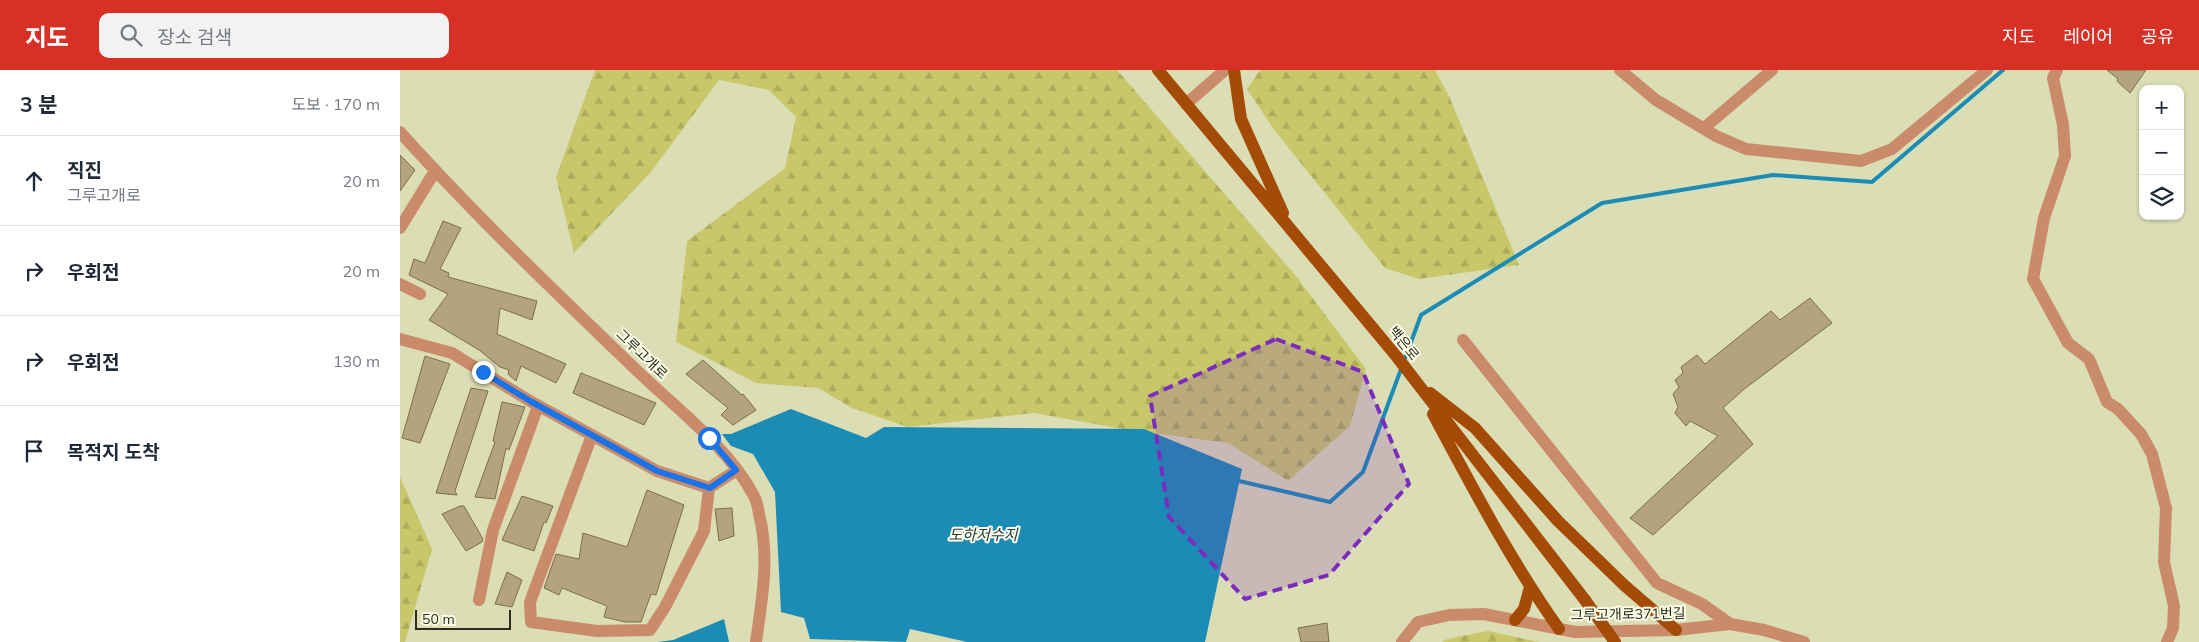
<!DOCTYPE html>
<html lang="ko">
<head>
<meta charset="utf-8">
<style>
  body { margin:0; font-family:Mulish,"Noto Sans KR",sans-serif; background:#f2f2f3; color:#1f2937 }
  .controls { position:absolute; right:15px; top:15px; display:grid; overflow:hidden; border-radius:10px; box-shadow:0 1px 4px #0004 }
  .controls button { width:45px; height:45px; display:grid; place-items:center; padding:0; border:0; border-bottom:1px solid #e0e1e3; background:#fff; color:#1f2937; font:25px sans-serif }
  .scale { position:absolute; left:15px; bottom:12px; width:96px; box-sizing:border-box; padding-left:5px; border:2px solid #2c2c1c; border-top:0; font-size:14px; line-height:18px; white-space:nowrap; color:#2c2c1c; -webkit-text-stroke:4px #fbfce7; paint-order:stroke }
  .stop { position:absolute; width:15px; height:15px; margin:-11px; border:4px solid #1a73e8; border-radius:50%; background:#fff }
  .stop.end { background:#1a73e8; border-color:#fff; box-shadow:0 1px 5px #0008 }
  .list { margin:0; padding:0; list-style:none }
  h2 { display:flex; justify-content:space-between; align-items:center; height:65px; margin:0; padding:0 20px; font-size:21px }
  h2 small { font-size:16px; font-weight:400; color:#747a83 }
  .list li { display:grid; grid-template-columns:32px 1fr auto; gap:15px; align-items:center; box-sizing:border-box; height:90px; padding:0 20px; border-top:1px solid #e0e1e3 }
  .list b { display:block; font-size:19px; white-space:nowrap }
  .list p { margin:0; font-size:16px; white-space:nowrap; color:#747a83 }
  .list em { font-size:16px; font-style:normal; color:#747a83 }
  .icon { flex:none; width:28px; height:28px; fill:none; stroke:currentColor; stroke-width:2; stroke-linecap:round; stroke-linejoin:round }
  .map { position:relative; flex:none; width:1799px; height:572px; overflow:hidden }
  header { display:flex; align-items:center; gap:30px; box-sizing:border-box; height:70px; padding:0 25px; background:#d93025; color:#fff }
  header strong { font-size:24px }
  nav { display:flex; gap:28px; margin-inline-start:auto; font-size:18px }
  .search { width:350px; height:45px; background:#f2f2f3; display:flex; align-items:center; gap:12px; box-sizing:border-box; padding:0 18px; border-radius:10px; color:#747a83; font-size:19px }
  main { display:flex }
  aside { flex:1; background:#fff }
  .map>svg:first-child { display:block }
  .forest { fill:url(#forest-firs) }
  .water { fill:#1a8cb5 }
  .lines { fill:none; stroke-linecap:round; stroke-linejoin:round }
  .stream { stroke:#1a8cb5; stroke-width:4 }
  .building { fill:#b3a47e; stroke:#7c6e4b }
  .minor { stroke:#c98b69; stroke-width:12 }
  .major { stroke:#a44b07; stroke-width:12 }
  .major-bridge { stroke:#a44b07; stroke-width:12 }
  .route { stroke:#1a73e8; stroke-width:6 }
  .marked { fill:#7b2cbf; fill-opacity:0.2; stroke:#7b2cbf; stroke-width:4; stroke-dasharray:10 6; stroke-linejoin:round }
  .labels { text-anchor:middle; stroke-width:4; stroke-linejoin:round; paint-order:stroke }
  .street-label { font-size:14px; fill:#2c2c1c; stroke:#fbfce7 }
  .water-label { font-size:15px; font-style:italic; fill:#1e343f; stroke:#fbfce7 }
</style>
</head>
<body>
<header>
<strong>지도</strong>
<div class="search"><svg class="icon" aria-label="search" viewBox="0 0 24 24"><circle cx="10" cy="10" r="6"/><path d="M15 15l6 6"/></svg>장소 검색</div>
<nav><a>지도</a><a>레이어</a><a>공유</a></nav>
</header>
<main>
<aside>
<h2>3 분<small>도보 · 170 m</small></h2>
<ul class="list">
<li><svg class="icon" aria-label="ahead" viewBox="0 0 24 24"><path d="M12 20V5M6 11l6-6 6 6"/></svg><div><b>직진</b><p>그루고개로</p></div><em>20 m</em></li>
<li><svg class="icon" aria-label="right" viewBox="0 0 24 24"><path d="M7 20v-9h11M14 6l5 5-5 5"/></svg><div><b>우회전</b></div><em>20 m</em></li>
<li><svg class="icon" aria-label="right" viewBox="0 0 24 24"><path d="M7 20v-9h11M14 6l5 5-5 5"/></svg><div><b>우회전</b></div><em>130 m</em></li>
<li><svg class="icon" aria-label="arrive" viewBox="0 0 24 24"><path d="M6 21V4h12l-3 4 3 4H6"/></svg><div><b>목적지 도착</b></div></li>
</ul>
</aside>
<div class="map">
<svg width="1799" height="572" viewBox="0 0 1799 572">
  <defs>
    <pattern id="forest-firs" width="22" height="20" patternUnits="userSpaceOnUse" patternTransform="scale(1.25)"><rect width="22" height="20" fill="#c8c86b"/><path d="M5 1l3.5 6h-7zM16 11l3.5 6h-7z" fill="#acac5c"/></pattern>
  </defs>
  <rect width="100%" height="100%" fill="#dbddb4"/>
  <path class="forest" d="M195,0h522l179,206 70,93 -16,57 -62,55 -60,-38 -105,-14 -89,-16 -126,14 -56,-19 -34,-20 -62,-5 -80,-41 11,-101 98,-73 11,-51 -27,-27 -50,-10 -68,92 -77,81 -18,-76z
    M860,0h175l14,26 70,169 -100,14 -34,-11 -110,-137 -28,-42z
    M0,407l32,72 -27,93h-5z
    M1088,561l51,11h-97l5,-3z"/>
  <path class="water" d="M391,339l75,29 18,-11 260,2 98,40 -37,173h-238l-57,-13 -4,13 -96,-3 -6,-21 -23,-6 -6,-120 -22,-38 -22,-8 -9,-12h9z
    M324,549l5,23h-72l16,-2z"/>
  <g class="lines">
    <path class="stream" d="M839,411l91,21 33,-30 58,-157 181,-112 171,-28 99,7 131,-112"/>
  </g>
  <path class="building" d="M1707,0h39l-16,23 -13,-12 1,-2z
    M0,85l15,15 -15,21z
    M43,151l18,7 -21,41 9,4 -1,4 89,24 -5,19 -32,-12 -3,26 69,30 -10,19 -35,-17 -5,15 -8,-7 1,-4 -9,-3 -21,-17 -50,-30 19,-26 -39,-19 5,-16 11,4z
    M1410,228l22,25 -89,67 -20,18 30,36 -100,91 -23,-17 88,-82 -28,-15 -4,5 -11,-13 3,-6 -5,-13 6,-7 -4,-7 8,-7 -2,-6 16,-12 8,9 66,-53 9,9z
    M25,286l25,8 -30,79 -18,-5z
    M303,290l39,35 1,-1 13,16 -23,15 -12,-10 7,-7 -42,-34z
    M181,303l75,30 -12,22 -71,-32z
    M71,318l17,3 -33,100 2,4 -21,-2z
    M102,332l23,5 -16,43 -3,-2 -11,51 -20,-2 20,-55 -2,-1z
    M247,420l37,15 -28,90 -5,-1 -10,28h-16l-21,-5 3,-11 -45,-18 -3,7 -15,-7 12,-34 23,5 4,-26 44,14z
    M122,426l31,10 -7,17 -2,-1 -10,29 -32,-11z
    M60,436h4l19,33 -1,3 -16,9 -24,-37z
    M332,438l2,28 -15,5 -4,-32z
    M107,502l15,8 -10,27 -17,-3z
    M927,553l2,19h-28l-3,-14z"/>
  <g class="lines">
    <path class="minor" d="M1220,0l36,30 60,36 30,13 115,12 31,-12 95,-79
      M1657,0l-4,8 10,47 2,31 -21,62 -11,61 35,64 21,16 18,43 11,7 23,25 11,20 14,54 -2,54 10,44 -1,22 -6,14
      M786,34l39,-34
      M1304,58l68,-58
      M0,62c72,80 150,155 227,229 42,42 99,82 127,135 3,5 4,12 5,18 11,43 3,85 -3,128
      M0,158l35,-57
      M0,214l20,10
      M0,269l52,14 78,48 127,70 52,17 28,-18
      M1063,270l194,243 45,21 28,20
      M192,365l-62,167 1,20 66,9 53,-1 15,-23 39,-76 5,-43
      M79,530l14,-70 45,-124
      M1002,572l16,-20 31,-7 35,-1 91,18 101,-2 54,-6 34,6 40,12"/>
    <path class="major" d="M758,0l239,287 188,243
      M834,0l7,49 42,94
      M1030,323l45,35 83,93 66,64 52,45
      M1033,344c39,73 78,147 126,215
      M1115,550l9,-11 6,-22"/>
    <path class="major-bridge" d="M1185,530l30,42"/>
  </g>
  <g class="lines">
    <path class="route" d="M83,302l47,29 127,70 53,17 26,-18 -27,-32"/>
  </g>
  <path class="marked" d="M876,269l87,33 46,112 -80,91 -84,24 -76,-82 -19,-121z"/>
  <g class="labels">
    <g class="street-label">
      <text transform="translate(1004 273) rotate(51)" y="5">백은로</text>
      <text transform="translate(242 284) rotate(44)" y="5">그루고개로</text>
      <text transform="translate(1228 544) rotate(-1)" y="5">그루고개로371번길</text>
    </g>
    <g class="water-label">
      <text x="583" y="470">도하저수지</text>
    </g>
  </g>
</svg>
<div class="controls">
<button>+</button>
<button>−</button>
<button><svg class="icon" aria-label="layers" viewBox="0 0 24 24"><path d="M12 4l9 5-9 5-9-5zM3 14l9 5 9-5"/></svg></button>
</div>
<div class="scale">50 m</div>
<div class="stop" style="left:309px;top:368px"></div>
<div class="stop end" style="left:83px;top:302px"></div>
</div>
</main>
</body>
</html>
